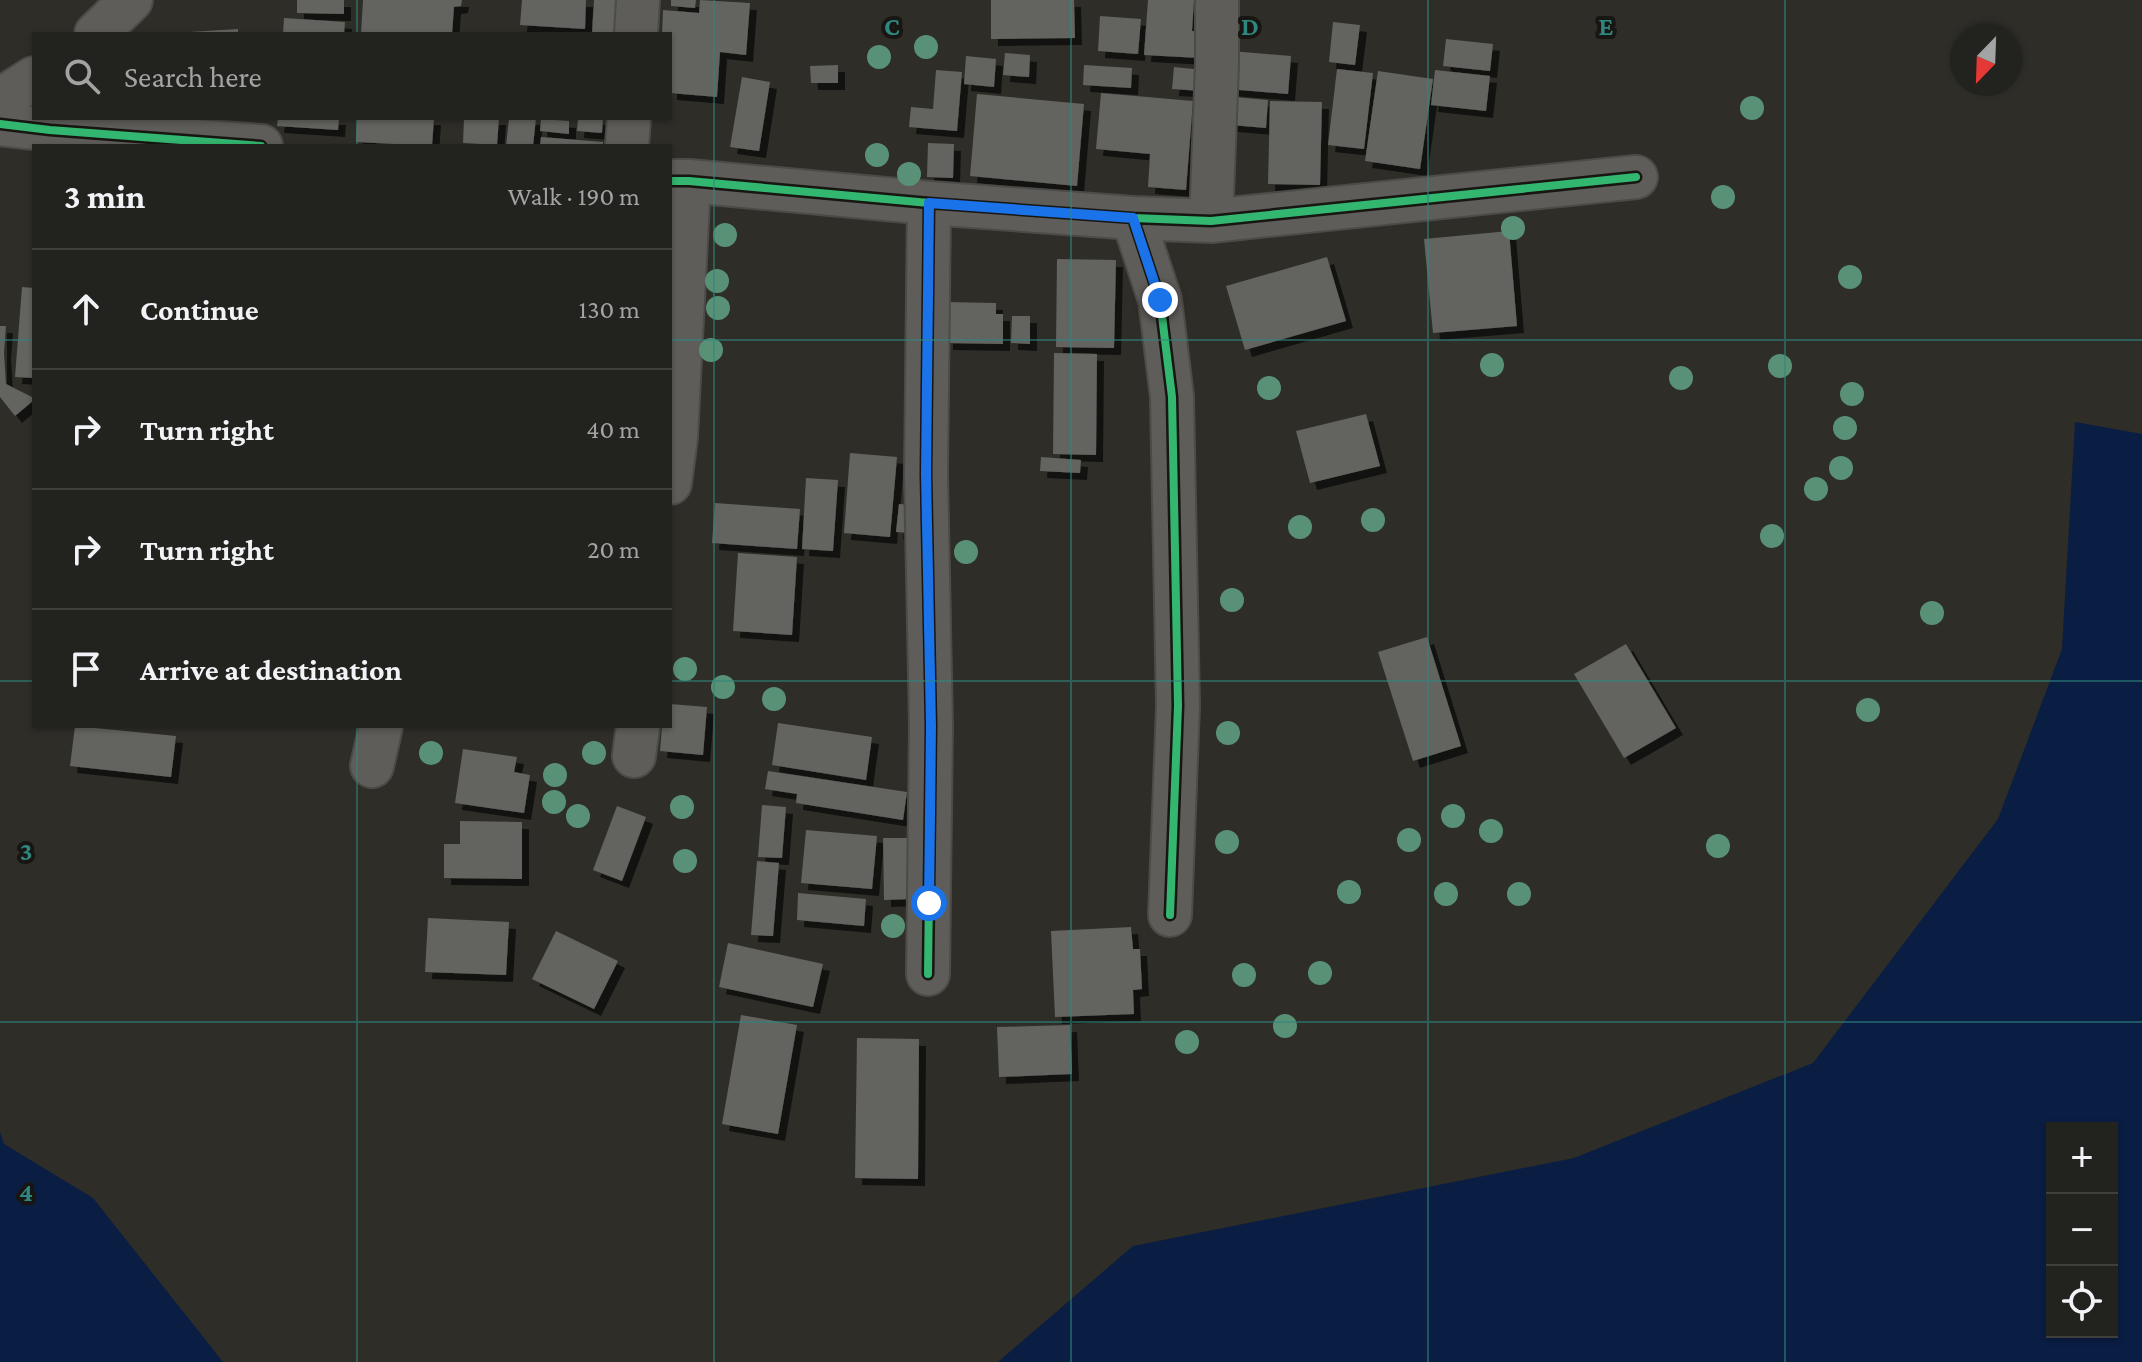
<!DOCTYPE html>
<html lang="en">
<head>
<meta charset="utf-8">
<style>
  body { margin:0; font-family:"Crimson Pro",serif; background:#2a2a27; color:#f1f3f6 }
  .controls { position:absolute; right:24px; bottom:24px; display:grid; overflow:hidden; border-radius:0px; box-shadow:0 2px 6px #0004 }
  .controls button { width:72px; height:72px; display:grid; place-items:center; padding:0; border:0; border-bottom:2px solid #3f3f3c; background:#22221e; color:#f1f3f6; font:40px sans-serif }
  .compass { position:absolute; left:1950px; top:24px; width:72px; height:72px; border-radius:50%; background:#22221e; box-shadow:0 2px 6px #0004; rotate:203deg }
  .stop { position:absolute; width:24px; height:24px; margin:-18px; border:6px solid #1a73e8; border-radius:50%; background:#fff }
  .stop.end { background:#1a73e8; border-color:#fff; box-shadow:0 2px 8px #0008 }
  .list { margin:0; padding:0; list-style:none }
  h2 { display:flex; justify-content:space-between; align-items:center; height:104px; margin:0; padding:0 32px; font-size:34px }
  h2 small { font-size:26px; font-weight:400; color:#a2a4a4 }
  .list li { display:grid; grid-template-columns:52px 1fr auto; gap:24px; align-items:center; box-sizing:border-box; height:120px; padding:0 32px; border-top:2px solid #3f3f3c }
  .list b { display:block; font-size:30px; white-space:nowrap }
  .list em { font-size:26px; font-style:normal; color:#a2a4a4 }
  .icon { flex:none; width:44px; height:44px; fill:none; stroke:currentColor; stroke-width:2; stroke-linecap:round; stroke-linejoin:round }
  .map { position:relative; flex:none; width:2142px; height:1362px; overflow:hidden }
  .search { position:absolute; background:#22221e; box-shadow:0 2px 6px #0004; left:32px; top:32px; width:640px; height:88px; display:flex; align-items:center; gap:20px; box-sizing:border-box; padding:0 28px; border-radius:0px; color:#a2a4a4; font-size:30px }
  .panel { position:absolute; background:#22221e; box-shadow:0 2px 6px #0004; left:32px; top:144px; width:640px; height:584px; border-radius:0px }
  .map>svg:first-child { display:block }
  .water { fill:#0a1d43; fill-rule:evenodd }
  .building { fill:#64635e; filter:url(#shadow) }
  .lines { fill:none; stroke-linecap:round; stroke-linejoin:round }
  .street-casing { stroke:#4c4b47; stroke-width:46 }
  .street { stroke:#5e5d5a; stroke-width:42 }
  .cycleway-casing { stroke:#181612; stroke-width:13 }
  .cycleway { stroke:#33b770; stroke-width:8 }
  .tree { fill:#599176 }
  .route { stroke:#1a73e8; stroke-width:10 }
  .grid { fill:none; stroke:#30877f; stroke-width:2; stroke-opacity:0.55 }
  .grid-label { font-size:26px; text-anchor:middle; font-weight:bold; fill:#30877f; stroke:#181612; stroke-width:8; stroke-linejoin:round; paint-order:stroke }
</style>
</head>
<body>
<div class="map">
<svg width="2142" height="1362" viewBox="0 0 2142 1362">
  <defs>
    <filter id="shadow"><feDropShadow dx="7" dy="7" stdDeviation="0" flood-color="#0009"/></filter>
  </defs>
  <rect width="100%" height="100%" fill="#2e2d28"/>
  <path class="water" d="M2075,422l67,12v928h-1144l135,-116 441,-88 239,-95 185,-244 64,-170zM2052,1128h60v204h-60z
    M0,1132l4,12 89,54 130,164h-223z"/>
  <path class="building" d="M297,0h47v14l-47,-1z
    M363,0h99l-1,6 -7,1 -2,27h-91z
    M522,0h64l-1,29 -65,-4z
    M594,0h24l-3,34h-23z
    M671,0h25l-1,8 -24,-2z
    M700,0l50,3 -4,52 -26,-3 -3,45 -47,-4v-59h-8l1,-24 36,3z
    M991,0h83l1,38 -84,1z
    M1148,0h46l-2,31h10l-2,27 -56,-3z
    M1100,16l41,3 -3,35 -40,-3z
    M284,18l61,4 -1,12h-61z
    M1333,22l27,3 -5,40 -26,-3z
    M238,29v5h-49v-2z
    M1446,39l47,5 -3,27 -47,-5z
    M1231,51l60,5 -3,38 -60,-5z
    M1005,53l25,2 -1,22 -26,-2z
    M966,56l30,3 -2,28 -30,-3z
    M838,65v18h-27l-1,-17z
    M1084,65l48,3 -1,20 -48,-3z
    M1174,67l29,3 -1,21 -30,-2z
    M1337,69l36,4 -9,76 -36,-4z
    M936,70l26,2 -5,59 -48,-4 2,-20 22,2z
    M1435,70l55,6 -4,35 -55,-6z
    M1378,71l55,8 -13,90 -55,-8z
    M742,77l28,5 -11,69 -29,-4z
    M1101,93l92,8 -7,89 -38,-3 2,-33 -54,-5z
    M977,94l107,10 -7,82 -107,-10z
    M1222,96l46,4 -2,28 -47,-4z
    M1270,101l52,1 -2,83 -52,-1z
    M278,118h61l-1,12 -61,-4z
    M357,118h77l-2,28 -76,-4z
    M464,118h35l-2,27 -34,-2z
    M509,118h27l-3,28h-27z
    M578,118h25l-1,15 -25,-2z
    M541,119l28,2v13l-29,-3z
    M541,137l62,5v4h-63z
    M928,143l26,1 -1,34 -26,-1z
    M1509,231l8,95 -84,7 -9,-94z
    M1327,257l19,64 -101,29 -19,-64z
    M1057,259l59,1 -2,88 -58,-1z
    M22,287l12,1v90l-19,-1z
    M946,302l50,1v11h7v30l-57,-1z
    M1012,316h18v28l-19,-1z
    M0,326h6l-2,27 2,31 28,14v2l-19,16 -15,-19z
    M1054,353l43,1 -1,101 -43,-1z
    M1366,414l14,52 -70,17 -14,-52z
    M850,453l47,4 -7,80 -46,-4z
    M1041,457l40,3 -1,13 -40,-2z
    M806,478l32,2 -5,71 -31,-2z
    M715,503l85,6 -3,40 -85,-6z
    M899,504l14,1 -2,28 -15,-1z
    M738,553l59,4 -5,78 -59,-4z
    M1427,637l34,109 -48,15 -35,-109z
    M1626,644l50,84 -52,30 -50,-84z
    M670,704l37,3 -4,48 -43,-4 2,-25h8z
    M778,723l94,14 -6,43 -94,-15z
    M75,726l101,10 -5,41 -101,-11z
    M463,749l54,8 -3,15 16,3 -6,38 -69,-10z
    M768,771l139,21 -4,28 -107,-17 1,-9 -32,-5z
    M762,805l24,2 -4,51 -24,-1z
    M617,806l29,11 -24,64 -29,-11z
    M460,821l62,1v57l-78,-1v-34h16z
    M806,830l71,6 -5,53 -71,-6z
    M883,838h27l1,61 -27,1z
    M757,861l22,2 -6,73 -22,-1z
    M798,893l68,6 -2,27 -67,-6z
    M428,918l81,4 -3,53 -81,-3z
    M1131,927l2,22h7l2,40 -9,1 1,24 -79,3 -4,-86z
    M556,931l62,30 -24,48 -62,-30z
    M728,943l95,21 -10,43 -94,-20z
    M741,1015l56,10 -19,109 -56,-10z
    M1070,1025l2,49 -73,3 -2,-50z
    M857,1038l62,1 -1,140 -63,-1z"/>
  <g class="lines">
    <defs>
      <path id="street" d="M96,34l35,-34
        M636,34l2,-34
        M0,100l34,-22
        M0,124l50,6 211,16
        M627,146l2,-28
        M670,181h19l240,22 204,15 78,3 425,-44
        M1133,218l27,82 12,97 6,309 -8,209
        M1211,221l6,-156v-65
        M670,483l6,-46 13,-256
        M634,756l4,-30
        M372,766l9,-40
        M928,974l3,-248 -5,-252 3,-271"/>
    </defs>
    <use href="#street" class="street-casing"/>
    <use href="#street" class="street"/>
    <defs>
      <path id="cycleway" d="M0,124l50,6 211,16
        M670,181h19l240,22 204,15 78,3 425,-44
        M1133,218l27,82 12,97 6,309 -8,209
        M928,974l3,-248 -5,-252 3,-271"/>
    </defs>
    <use href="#cycleway" class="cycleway-casing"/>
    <use href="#cycleway" class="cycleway"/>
  </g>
  <g class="tree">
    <circle cx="926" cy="47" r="12"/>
    <circle cx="879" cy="57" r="12"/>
    <circle cx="1752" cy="108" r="12"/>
    <circle cx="877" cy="155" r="12"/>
    <circle cx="909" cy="174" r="12"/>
    <circle cx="1723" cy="197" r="12"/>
    <circle cx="1513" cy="228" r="12"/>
    <circle cx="725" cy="235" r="12"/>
    <circle cx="1850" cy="277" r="12"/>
    <circle cx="717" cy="281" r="12"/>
    <circle cx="718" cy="308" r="12"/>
    <circle cx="711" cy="350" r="12"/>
    <circle cx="1492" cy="365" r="12"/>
    <circle cx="1780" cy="366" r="12"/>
    <circle cx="1681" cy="378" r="12"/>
    <circle cx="1269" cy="388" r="12"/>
    <circle cx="1852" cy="394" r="12"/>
    <circle cx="1845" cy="428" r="12"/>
    <circle cx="1841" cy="468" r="12"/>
    <circle cx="1816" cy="489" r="12"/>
    <circle cx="1373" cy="520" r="12"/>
    <circle cx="1300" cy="527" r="12"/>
    <circle cx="1772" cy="536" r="12"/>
    <circle cx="966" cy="552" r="12"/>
    <circle cx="1232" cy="600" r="12"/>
    <circle cx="1932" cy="613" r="12"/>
    <circle cx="685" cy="669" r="12"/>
    <circle cx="723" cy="687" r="12"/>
    <circle cx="774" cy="699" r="12"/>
    <circle cx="1868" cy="710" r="12"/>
    <circle cx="1228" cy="733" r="12"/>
    <circle cx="431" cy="753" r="12"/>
    <circle cx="594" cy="753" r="12"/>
    <circle cx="555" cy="775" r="12"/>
    <circle cx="554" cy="802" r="12"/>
    <circle cx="682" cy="807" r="12"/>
    <circle cx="578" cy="816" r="12"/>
    <circle cx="1453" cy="816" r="12"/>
    <circle cx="1491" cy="831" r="12"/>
    <circle cx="1409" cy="840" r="12"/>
    <circle cx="1227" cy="842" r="12"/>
    <circle cx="1718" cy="846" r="12"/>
    <circle cx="685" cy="861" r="12"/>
    <circle cx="1349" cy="892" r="12"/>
    <circle cx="1446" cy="894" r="12"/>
    <circle cx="1519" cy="894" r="12"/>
    <circle cx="893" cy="926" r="12"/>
    <circle cx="1320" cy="973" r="12"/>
    <circle cx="1244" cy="975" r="12"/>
    <circle cx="1285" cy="1026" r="12"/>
    <circle cx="1187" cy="1042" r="12"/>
  </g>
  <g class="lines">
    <path class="route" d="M929,903l2,-177 -5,-252 3,-271 204,15 27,82"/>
  </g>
  <path class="grid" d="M357,0v34M714,0v1362M1071,0v1362M1428,0v1362M1785,0v1362M357,118v28M0,340h34M670,340h1472M0,681h34M670,681h1472M357,726v636M0,1022h2142"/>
  <g class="grid-label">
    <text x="892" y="35">C</text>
    <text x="1250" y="35">D</text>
    <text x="1606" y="35">E</text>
    <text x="26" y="860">3</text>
    <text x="26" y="1201">4</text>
  </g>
</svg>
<div class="controls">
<button>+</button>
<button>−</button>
<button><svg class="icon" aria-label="locate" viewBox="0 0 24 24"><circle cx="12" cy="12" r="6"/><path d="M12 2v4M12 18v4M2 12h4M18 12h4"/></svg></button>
</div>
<svg class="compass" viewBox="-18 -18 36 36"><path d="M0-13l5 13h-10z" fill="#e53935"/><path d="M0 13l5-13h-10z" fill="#a2a4a4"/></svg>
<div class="stop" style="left:929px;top:903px"></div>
<div class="stop end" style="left:1160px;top:300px"></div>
<div class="search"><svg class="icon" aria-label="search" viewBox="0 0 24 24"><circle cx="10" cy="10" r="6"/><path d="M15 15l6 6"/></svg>Search here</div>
<section class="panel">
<h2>3 min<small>Walk · 190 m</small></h2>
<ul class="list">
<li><svg class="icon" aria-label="ahead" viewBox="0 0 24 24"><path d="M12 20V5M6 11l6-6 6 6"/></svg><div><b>Continue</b></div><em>130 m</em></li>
<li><svg class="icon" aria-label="right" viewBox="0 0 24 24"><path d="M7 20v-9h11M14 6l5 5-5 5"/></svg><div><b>Turn right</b></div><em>40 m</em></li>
<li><svg class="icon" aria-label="right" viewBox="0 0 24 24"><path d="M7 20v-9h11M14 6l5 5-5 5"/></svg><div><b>Turn right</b></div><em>20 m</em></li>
<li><svg class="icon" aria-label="arrive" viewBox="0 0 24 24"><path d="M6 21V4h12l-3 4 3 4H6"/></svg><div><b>Arrive at destination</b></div></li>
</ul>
</section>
</div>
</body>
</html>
